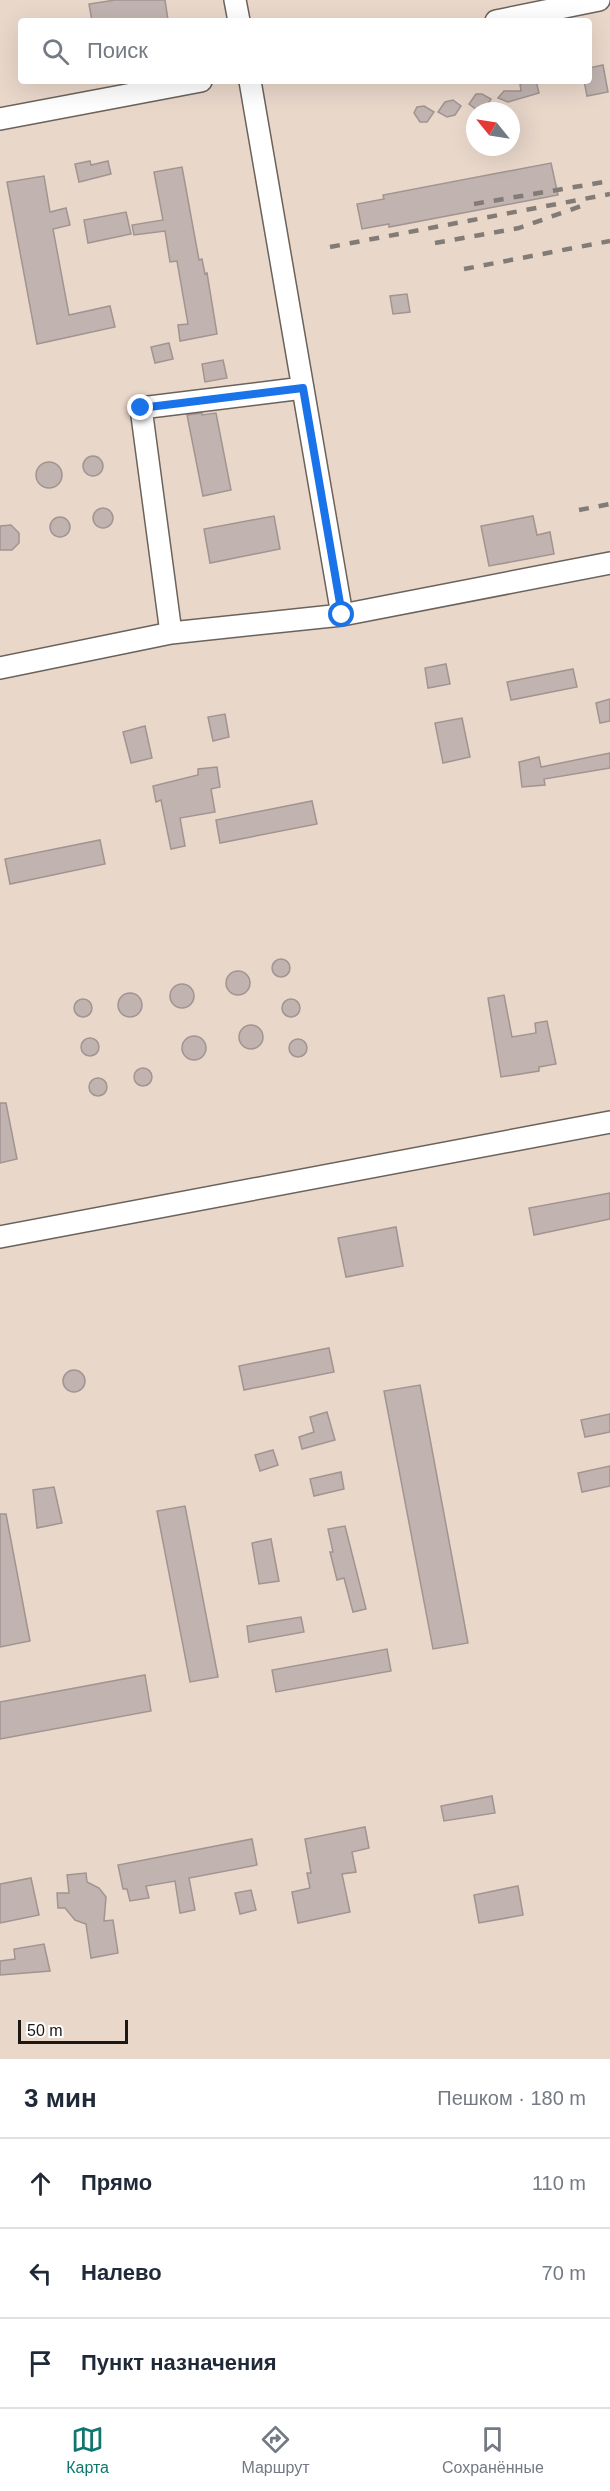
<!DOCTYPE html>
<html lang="ru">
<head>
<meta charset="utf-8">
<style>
  body { margin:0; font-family:Helvetica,sans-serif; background:#f2f2f3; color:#1f2937 }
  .compass { position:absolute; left:466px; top:102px; width:54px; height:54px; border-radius:50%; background:#fff; box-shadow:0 6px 24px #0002; rotate:300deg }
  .scale { position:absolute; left:18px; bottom:15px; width:110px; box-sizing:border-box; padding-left:6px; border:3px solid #1b1714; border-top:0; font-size:16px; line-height:21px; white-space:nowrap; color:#1b1714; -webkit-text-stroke:4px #fff; paint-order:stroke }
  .stop { position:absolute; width:18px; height:18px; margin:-14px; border:4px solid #1a73e8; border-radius:50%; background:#fff }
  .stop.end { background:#1a73e8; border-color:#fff; box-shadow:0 2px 6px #0008 }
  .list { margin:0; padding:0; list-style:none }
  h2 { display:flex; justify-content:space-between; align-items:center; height:78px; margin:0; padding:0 24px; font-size:26px }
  h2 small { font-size:20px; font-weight:400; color:#747a83 }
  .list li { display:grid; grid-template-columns:39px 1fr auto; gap:18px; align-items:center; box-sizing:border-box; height:90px; padding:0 24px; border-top:2px solid #e0e1e3 }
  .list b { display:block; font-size:22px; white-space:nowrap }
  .list em { font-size:20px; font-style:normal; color:#747a83 }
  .icon { flex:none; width:33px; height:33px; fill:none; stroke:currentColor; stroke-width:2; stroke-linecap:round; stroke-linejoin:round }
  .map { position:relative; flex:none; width:610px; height:2059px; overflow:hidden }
  .search { position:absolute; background:#fff; box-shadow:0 6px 24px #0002; left:18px; right:18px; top:18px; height:66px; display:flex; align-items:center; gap:15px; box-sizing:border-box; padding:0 21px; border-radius:6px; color:#747a83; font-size:22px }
  .sheet { height:348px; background:#fff }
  nav { display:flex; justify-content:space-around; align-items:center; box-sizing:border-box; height:84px; border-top:2px solid #e0e1e3; background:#fff; font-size:16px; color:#747a83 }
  nav a { display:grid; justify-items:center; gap:3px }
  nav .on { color:#0f766e }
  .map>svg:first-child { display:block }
  .built { fill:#e9d7ca; fill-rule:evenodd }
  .building { fill:#c0b3b0; stroke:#a19491; stroke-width:1.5 }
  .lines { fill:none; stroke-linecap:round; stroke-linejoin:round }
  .minor-casing { stroke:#6b625b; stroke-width:24 }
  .minor { stroke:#fff; stroke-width:21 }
  .rail { stroke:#837c76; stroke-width:4.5; stroke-dasharray:10 10; stroke-linecap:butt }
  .route { stroke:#1a73e8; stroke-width:8 }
</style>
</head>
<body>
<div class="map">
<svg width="610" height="2059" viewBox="0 0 610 2059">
  <rect width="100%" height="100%" fill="#f0e5dd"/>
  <path class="built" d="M0,0h610v2059h-610zM21,21h568v60h-568zM475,111h36v36h-36z"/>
  <path class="building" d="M115,0h50l3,20 -76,1 -3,-17z
    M603,65l5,27 -21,4 -3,-15h5v-13z
    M536,81l3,12 -31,9 -10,-4 6,-7h17l-1,-7z
    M476,94h6l9,5 -6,10 -8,1 -8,-6z
    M453,100l8,6 -6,9 -8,2 -9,-5 7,-10z
    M424,106l10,6 -7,10h-7l-6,-9 3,-6z
    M90,161l1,4 17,-4 3,13 -32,8 -4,-18z
    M551,163l7,32 -169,32v-3l-27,5 -5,-25 27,-5 -1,-4z
    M182,167l17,93 3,-1 3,15 2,-1 10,61 -37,7 -2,-16 10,-1 -11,-63 -7,1 -5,-31 -31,4 -2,-10 31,-5 -9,-48z
    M44,176l6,36 16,-4 4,17 -17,4 16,86 41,-9 5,21 -78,17 -30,-162z
    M126,212l5,22 -43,9 -4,-23z
    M407,294l3,18 -17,2 -3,-18z
    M169,343l4,16 -18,4 -4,-16z
    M223,360l4,18 -22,4 -3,-18z
    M202,413v2l14,-2 15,77 -28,6 -16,-81z
    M83 466a10 10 0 1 1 20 0a10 10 0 1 1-20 0Z
    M36 475a13 13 0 1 1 26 0a13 13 0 1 1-26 0Z
    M93 518a10 10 0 1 1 20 0a10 10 0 1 1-20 0Z
    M274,516l6,33 -70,14 -6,-34z
    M533,516l4,19 13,-3 4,22 -65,12 -8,-40z
    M50 527a10 10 0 1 1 20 0a10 10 0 1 1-20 0Z
    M11,525l8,8v10l-7,7h-12v-24z
    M446,664l4,20 -22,4 -3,-20z
    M573,669l4,18 -66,13 -4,-18z
    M610,699v22l-10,2 -4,-20z
    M225,714l4,23 -16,4 -5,-24z
    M462,718l8,39 -27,6 -8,-40z
    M145,726l7,32 -21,5 -8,-31z
    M610,753v15l-66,11 1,6 -23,2 -3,-25 20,-5 2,10z
    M217,767l3,20 -9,2 4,23 -35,6 5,28 -14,3 -10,-49 -5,2 -3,-16 45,-11v-6z
    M312,801l5,23 -97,19 -4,-23z
    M100,840l5,24 -95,20 -5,-25z
    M272 968a9 9 0 1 1 18 0a9 9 0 1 1-18 0Z
    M226 983a12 12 0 1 1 24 0a12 12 0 1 1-24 0Z
    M170 996a12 12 0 1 1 24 0a12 12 0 1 1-24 0Z
    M118 1005a12 12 0 1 1 24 0a12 12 0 1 1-24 0Z
    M504,995l8,42 24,-4 -1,-10 12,-2 9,43 -17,3v4l-38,6 -13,-79z
    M282 1008a9 9 0 1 1 18 0a9 9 0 1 1-18 0Z
    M74 1008a9 9 0 1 1 18 0a9 9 0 1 1-18 0Z
    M239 1037a12 12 0 1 1 24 0a12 12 0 1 1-24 0Z
    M182 1048a12 12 0 1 1 24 0a12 12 0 1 1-24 0Z
    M81 1047a9 9 0 1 1 18 0a9 9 0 1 1-18 0Z
    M289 1048a9 9 0 1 1 18 0a9 9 0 1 1-18 0Z
    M134 1077a9 9 0 1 1 18 0a9 9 0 1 1-18 0Z
    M89 1087a9 9 0 1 1 18 0a9 9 0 1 1-18 0Z
    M0,1103h6l11,56 -17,4z
    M610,1193v26l-76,16 -5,-27z
    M396,1227l7,39 -57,11 -8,-39z
    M329,1348l5,24 -90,18 -5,-24z
    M63 1381a11 11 0 1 1 22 0a11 11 0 1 1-22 0Z
    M420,1385l48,258 -35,6 -49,-258z
    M327,1412l8,28 -33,9 -3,-12 15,-5 -4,-15z
    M610,1414v18l-25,5 -4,-17z
    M273,1450l5,15 -18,6 -5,-16z
    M610,1466v20l-28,6 -4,-19z
    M341,1472l3,17 -30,7 -4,-17z
    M54,1487l8,36 -25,5 -4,-38z
    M185,1506l33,171 -28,5 -33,-171z
    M0,1514h6l24,127 -30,6z
    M345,1526l21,83 -13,3 -9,-34 -7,2 -7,-28h3l-5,-23z
    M271,1539l8,42 -20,3 -7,-41z
    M301,1617l3,15 -55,10 -2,-16z
    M387,1649l4,22 -115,21 -4,-22z
    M145,1675l6,36 -151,28v-37z
    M492,1796l3,17 -51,8 -3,-15z
    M365,1827l4,21 -17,4 4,20 -14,2 8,38 -52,11 -6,-31 18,-4 -3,-15h4l-6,-34z
    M252,1839l5,26 -68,13 6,32 -15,3 -5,-32 -29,5 3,12 -19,3 -3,-12h-4l-5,-24z
    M86,1873l1,9 12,6 7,9 -2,24 9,-1 5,33 -27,5 -5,-34 -11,-4 -10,-12h-7l-1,-15h12l-2,-18z
    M31,1878l8,37 -39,8v-39z
    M518,1886l5,29 -44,8 -5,-28z
    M251,1890l5,20 -16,4 -5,-21z
    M44,1944l6,27 -50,4v-14l15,-2 -1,-10z"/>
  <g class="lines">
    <defs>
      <path id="minor" d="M235,0l4,21
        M496,21l103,-21
        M250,81l92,534
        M0,119l201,-38
        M171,633l-30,-225 162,-20
        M0,668l171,-35 171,-18 268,-52
        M0,1237l610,-115"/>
    </defs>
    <use href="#minor" class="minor-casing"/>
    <use href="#minor" class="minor"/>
    <path class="rail" d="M474,204l136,-23
      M435,243l84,-15 68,-24
      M330,247l280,-53
      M464,269l146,-28
      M579,510l31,-6"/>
  </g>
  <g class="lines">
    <path class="route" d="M141,408l162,-20 39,227"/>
  </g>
</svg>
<svg class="compass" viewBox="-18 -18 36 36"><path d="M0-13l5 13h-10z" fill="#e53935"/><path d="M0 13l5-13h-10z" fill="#747a83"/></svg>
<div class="scale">50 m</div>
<div class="stop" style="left:342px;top:615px"></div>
<div class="stop end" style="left:141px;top:408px"></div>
<div class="search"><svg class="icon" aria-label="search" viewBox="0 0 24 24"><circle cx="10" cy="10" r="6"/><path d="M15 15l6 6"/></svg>Поиск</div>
</div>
<section class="sheet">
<h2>3 мин<small>Пешком · 180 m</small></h2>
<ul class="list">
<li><svg class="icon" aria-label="ahead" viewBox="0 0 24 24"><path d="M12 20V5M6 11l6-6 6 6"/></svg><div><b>Прямо</b></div><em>110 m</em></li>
<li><svg class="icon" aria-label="left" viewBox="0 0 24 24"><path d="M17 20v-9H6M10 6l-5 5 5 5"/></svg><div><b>Налево</b></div><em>70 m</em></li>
<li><svg class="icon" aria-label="arrive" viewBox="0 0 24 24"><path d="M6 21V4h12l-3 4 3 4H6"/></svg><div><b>Пункт назначения</b></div></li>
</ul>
</section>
<nav>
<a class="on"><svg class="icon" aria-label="map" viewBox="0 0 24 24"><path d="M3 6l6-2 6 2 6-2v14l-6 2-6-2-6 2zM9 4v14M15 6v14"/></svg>Карта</a>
<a><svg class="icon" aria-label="directions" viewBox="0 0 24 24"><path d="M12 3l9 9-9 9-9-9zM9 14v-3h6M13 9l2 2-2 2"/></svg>Маршрут</a>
<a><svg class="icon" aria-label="saved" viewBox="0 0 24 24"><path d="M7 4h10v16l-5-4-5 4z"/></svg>Сохранённые</a>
</nav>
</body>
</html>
